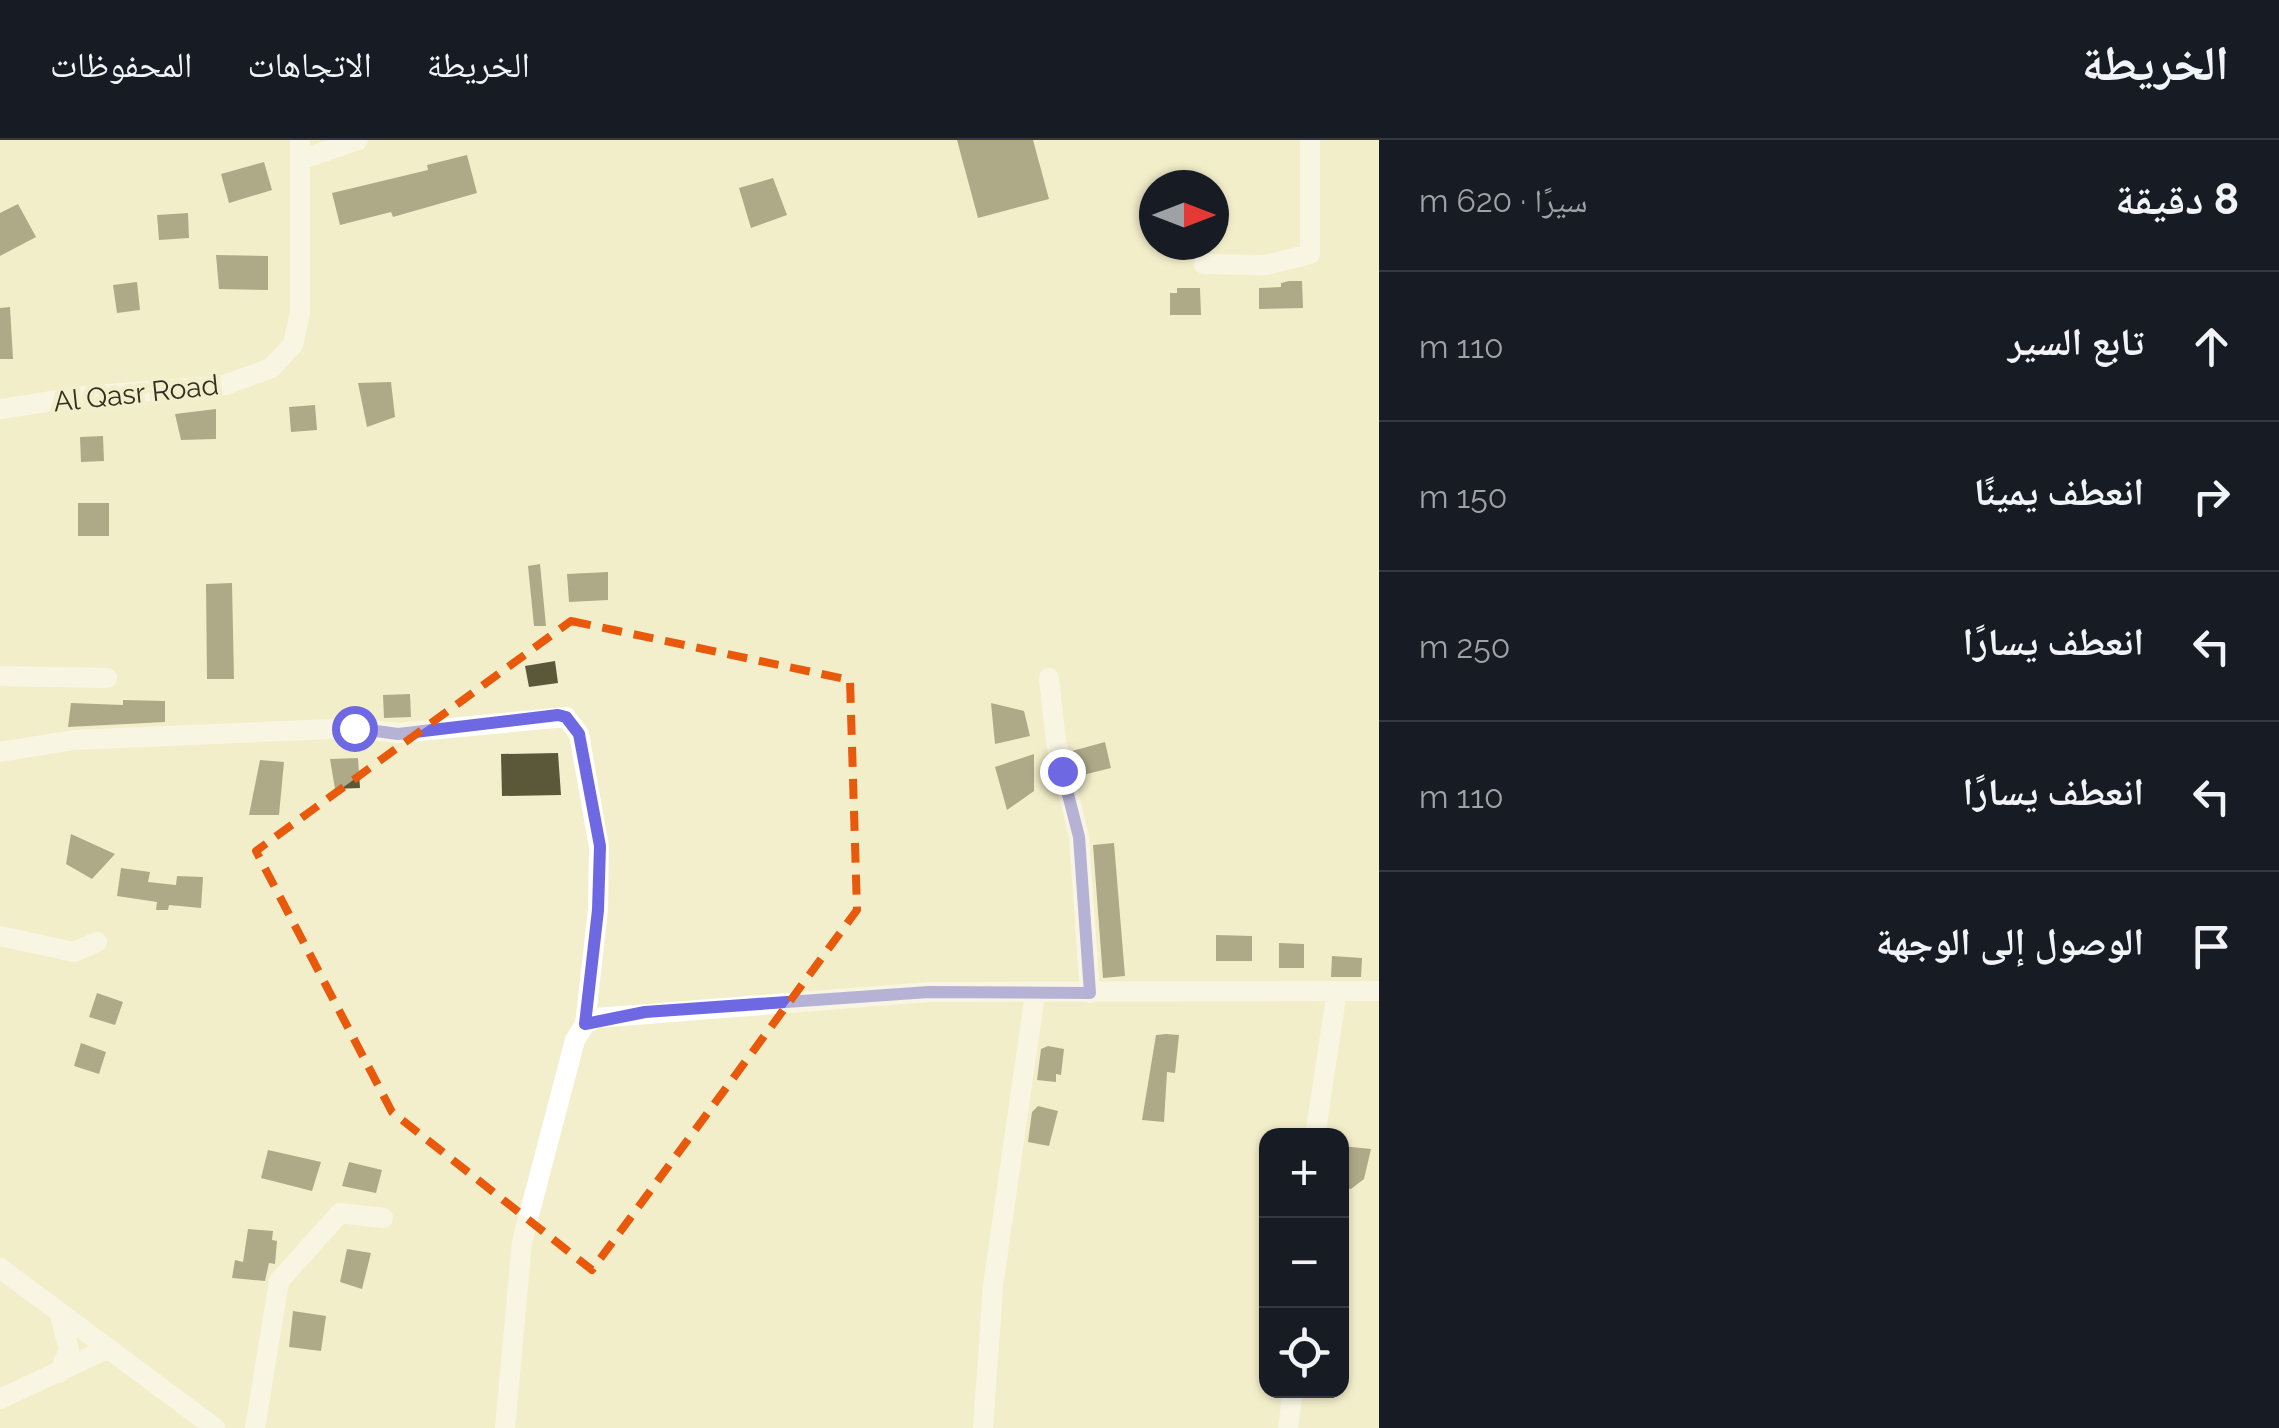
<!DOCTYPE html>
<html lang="ar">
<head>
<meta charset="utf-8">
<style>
  body { margin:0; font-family:Raleway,"Noto Naskh Arabic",sans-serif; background:#20242c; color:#f1f3f6; direction:rtl }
  .controls { position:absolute; right:30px; bottom:30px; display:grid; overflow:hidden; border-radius:20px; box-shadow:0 2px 8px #0004 }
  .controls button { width:90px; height:90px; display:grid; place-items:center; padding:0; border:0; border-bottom:2px solid #363941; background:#171b24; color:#f1f3f6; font:50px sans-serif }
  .compass { position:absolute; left:1139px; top:30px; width:90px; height:90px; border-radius:50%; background:#171b24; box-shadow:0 2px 8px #0004; rotate:90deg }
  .stop { position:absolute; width:30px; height:30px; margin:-22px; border:8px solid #6e69e3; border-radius:50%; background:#fff }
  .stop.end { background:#6e69e3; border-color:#fff; box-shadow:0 2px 10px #0008 }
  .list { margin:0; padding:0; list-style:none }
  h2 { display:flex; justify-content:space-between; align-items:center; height:130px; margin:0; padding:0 40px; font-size:42px }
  h2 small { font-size:32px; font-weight:400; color:#9ea1a6 }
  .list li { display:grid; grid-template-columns:65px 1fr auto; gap:30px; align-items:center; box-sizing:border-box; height:150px; padding:0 40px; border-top:2px solid #363941 }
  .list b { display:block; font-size:38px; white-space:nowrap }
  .list em { font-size:32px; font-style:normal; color:#9ea1a6 }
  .icon { flex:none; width:55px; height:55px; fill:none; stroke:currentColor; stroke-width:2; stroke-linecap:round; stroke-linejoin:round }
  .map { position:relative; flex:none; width:1379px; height:1288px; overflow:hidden; direction:ltr }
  header { display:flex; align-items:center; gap:60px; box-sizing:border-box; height:140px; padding:0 50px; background:#171b24; border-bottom:2px solid #363941 }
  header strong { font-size:48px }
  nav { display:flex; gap:55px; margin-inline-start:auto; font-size:35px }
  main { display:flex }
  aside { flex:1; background:#171b24 }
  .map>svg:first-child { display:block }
  .building { fill:#5b5739 }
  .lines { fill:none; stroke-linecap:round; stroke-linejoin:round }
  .minor { stroke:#fff; stroke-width:20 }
  .route { stroke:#6e69e3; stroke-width:12 }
  .marked { fill:none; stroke:#e8590c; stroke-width:8; stroke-dasharray:20 12; stroke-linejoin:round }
  .labels { text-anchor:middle; stroke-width:10; stroke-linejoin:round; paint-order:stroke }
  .street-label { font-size:28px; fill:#312f22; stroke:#f3eecb }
</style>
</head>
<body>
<header>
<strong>الخريطة</strong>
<nav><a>الخريطة</a><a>الاتجاهات</a><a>المحفوظات</a></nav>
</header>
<main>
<aside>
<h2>8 دقيقة<small>سيرًا · 620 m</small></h2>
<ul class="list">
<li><svg class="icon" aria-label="ahead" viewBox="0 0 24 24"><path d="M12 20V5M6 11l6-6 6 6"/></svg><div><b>تابع السير</b></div><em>110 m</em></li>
<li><svg class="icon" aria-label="right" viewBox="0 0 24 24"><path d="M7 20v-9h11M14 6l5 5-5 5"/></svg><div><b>انعطف يمينًا</b></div><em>150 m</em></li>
<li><svg class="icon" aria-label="left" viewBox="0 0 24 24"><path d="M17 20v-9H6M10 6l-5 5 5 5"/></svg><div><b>انعطف يسارًا</b></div><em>250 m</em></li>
<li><svg class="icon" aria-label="left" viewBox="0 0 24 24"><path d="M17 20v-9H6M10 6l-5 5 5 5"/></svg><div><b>انعطف يسارًا</b></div><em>110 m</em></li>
<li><svg class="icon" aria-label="arrive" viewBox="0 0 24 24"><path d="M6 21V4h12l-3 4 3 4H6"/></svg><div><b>الوصول إلى الوجهة</b></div></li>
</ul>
</aside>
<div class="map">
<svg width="1379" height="1288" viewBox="0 0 1379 1288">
  <rect width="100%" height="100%" fill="#f3eecb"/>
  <path class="building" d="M957,0h76l16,59 -71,19z
    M467,15l10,38 -84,24 -2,-5 -51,13 -8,-32 96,-23 -1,-5z
    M264,22l8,28 -43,13 -8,-29z
    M773,38l14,37 -36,13 -12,-40z
    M18,64l18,33 -36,19v-43z
    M188,73l1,25 -30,2 -2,-25z
    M216,115l52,1v34l-49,-1z
    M1289,141h13l1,27 -44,1v-21l22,-1v-4z
    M137,142l3,28 -23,3 -4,-28z
    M1177,148h23l1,27h-31v-22h7z
    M10,167l3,52h-13v-51z
    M391,242l4,35 -28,10 -9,-44z
    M315,265l2,25 -26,2 -2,-25z
    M216,269v30l-35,1 -6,-26z
    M103,296l1,25 -23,1 -1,-25z
    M78,363h31v33h-31z
    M540,424l6,62h-12l-6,-60z
    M608,432v28l-39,2 -2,-28z
    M232,443l2,96h-27l-1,-95z
    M555,521l3,22 -29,4 -4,-21z
    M410,554l1,23 -27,1 -1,-23z
    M123,560l42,1v21l-97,5 3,-24 52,2z
    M991,563l33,8 6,25 -35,8z
    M1105,602l6,26 -32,8 -7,-25z
    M558,613l3,42 -59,1 -1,-42z
    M1034,614v37l-27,19 -12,-43z
    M358,618l2,30 -25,1 -5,-30z
    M260,620l24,2 -5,53h-30z
    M71,694l44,20 -23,25 -26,-15z
    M1114,703l11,133 -22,2 -10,-133z
    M121,728l29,4 -2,10 28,3 1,-9 26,1 -2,31 -32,-3 -1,5h-12l1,-8 -40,-6z
    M1216,795l36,1v25h-36z
    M1279,803l25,1v24h-25z
    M1332,816l30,2 -1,19h-30z
    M97,853l26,9 -8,23 -26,-8z
    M1166,894l13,1 -4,38 -8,-1 -3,50 -22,-2 14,-85z
    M81,903l25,9 -7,22 -25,-8z
    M1048,906l16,3 -3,26 -5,-1v8l-19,-2 4,-31z
    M1038,966l20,5 -9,35 -21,-4 4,-30z
    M1342,1006l29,3 -7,30 -13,10 -9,-1z
    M268,1010l53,12 -9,29 -51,-13z
    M349,1022l33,8 -6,23 -34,-7z
    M248,1089l25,2 -1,9 5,1 -2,23 -6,-1 -4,18 -33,-3 3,-18 8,2z
    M347,1109l24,4 -9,36 -22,-7z
    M293,1171l33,5 -5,35 -32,-4z"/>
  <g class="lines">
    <path class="minor" d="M300,20l58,-20
      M1204,124l62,1 44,-11v-114
      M0,269l84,-13 141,-11 46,-17 22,-23 7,-32v-173
      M0,536l107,2
      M1049,538l7,64 23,95 11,156
      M0,612l74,-12 280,-12 44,5 168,-16 13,17 20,113 -1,63 -13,114
      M0,796l74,16 23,-10
      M1315,996l22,-145
      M0,1128l215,160
      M59,1233l10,-23 -9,-35
      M0,1259l107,-50
      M255,1288l24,-147 61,-68 43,5
      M505,1288l17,-186 53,-202 10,-16 11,-6 333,-26 450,-1
      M983,1288l10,-142 42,-292
      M1288,1288l5,-38"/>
  </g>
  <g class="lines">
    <path class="route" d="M354,588l44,6 160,-19 8,2 13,17 21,112 -2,64 -13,114 60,-12 284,-20 161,1 -11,-156 -17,-66"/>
  </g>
  <path d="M0 0H1379V1288H0ZM571,481l279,59 7,230 -265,360 -200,-158 -136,-261z" fill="#f3eecb" fill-opacity=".55" fill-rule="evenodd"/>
  <path class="marked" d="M571,481l279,59 7,230 -265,360 -200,-158 -136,-261z"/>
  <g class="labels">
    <g class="street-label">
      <text transform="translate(136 253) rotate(-6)" y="10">Al Qasr Road</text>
    </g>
  </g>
</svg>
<div class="controls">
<button>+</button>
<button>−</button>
<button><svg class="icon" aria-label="locate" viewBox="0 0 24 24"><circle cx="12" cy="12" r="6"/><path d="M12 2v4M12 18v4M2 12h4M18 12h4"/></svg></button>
</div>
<svg class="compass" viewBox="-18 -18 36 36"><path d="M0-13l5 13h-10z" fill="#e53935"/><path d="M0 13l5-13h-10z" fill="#9ea1a6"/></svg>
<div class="stop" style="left:354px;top:588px"></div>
<div class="stop end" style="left:1062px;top:631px"></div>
</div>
</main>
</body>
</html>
